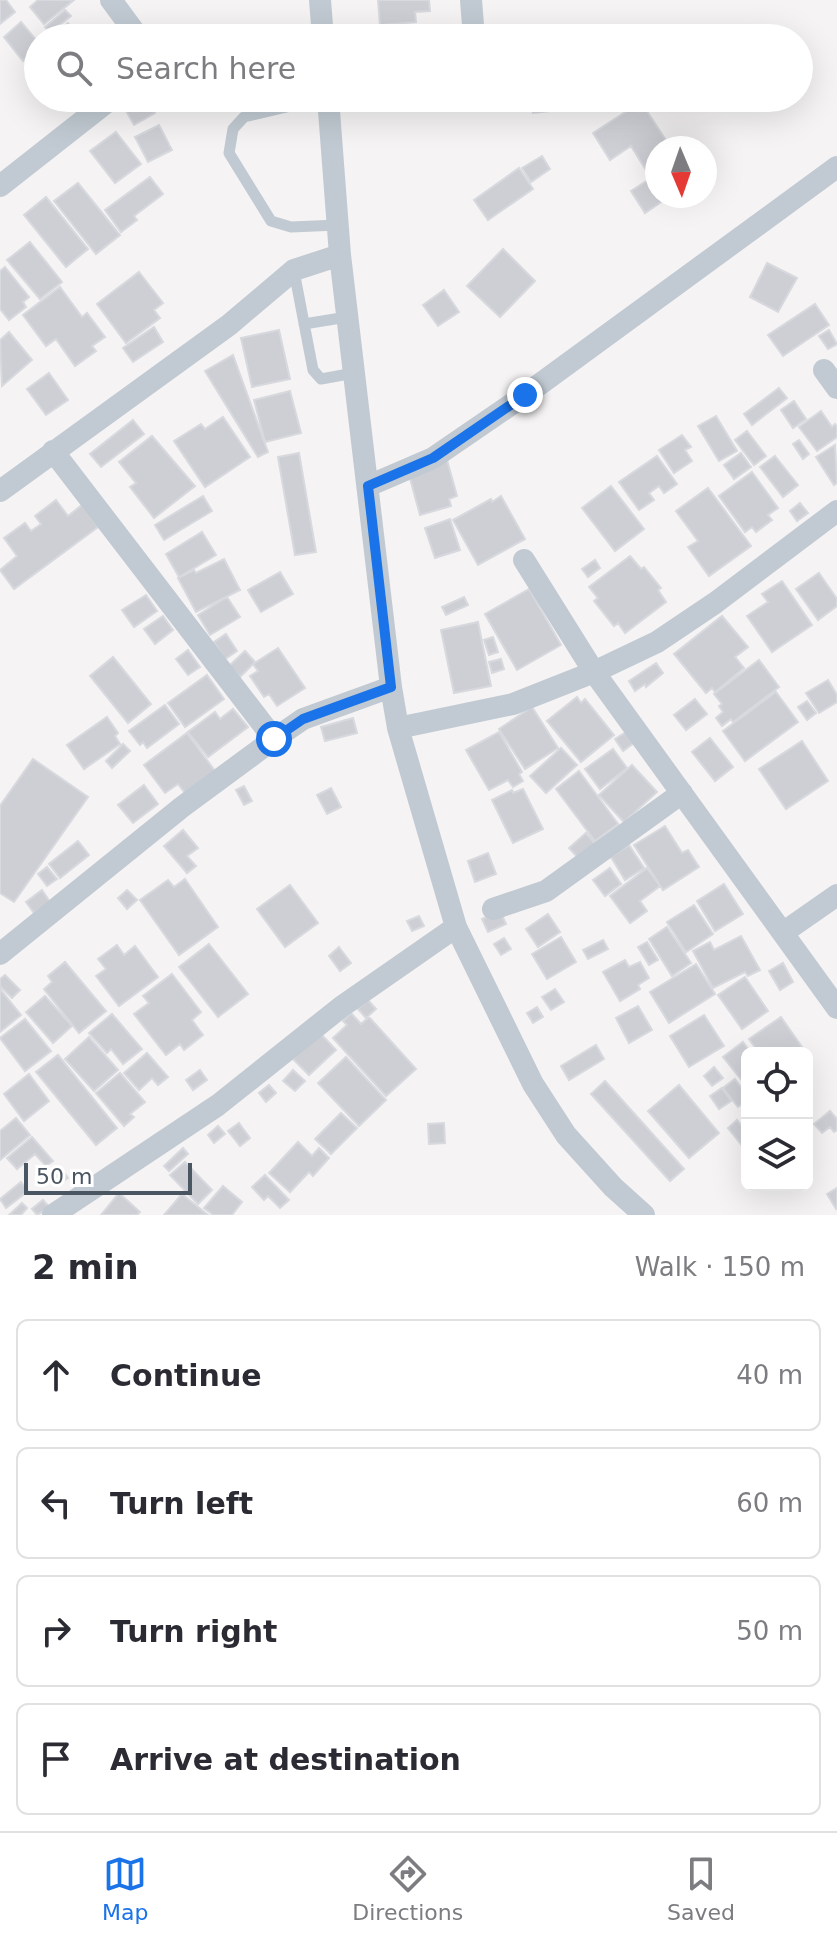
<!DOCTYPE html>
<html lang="en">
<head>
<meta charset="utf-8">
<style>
  body { margin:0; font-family:"DejaVu Sans",sans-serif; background:#f7f7f7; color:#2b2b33 }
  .controls { position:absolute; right:24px; bottom:24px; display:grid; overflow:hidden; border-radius:12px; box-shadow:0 8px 32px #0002 }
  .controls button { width:72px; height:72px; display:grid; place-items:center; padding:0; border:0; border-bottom:2px solid #e1e1e2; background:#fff; color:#2b2b33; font:40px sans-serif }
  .compass { position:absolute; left:645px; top:136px; width:72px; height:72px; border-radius:50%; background:#fff; box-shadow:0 8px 32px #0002; rotate:178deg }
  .scale { position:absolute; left:24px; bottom:20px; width:168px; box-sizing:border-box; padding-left:8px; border:4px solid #4a5661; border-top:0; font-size:22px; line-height:28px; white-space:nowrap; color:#4a5661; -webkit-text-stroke:6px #fff; paint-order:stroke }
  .stop { position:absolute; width:24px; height:24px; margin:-18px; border:6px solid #1a73e8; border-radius:50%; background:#fff }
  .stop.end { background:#1a73e8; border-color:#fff; box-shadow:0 2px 8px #0008 }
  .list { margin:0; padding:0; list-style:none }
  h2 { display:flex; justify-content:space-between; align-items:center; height:104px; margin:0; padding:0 32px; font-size:34px }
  h2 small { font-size:26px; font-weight:400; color:#7c7c81 }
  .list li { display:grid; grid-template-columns:52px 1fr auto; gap:24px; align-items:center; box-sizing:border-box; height:112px; margin:0 16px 16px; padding:0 16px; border:2px solid #e1e1e2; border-radius:12px }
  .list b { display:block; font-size:30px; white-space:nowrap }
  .list em { font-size:26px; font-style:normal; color:#7c7c81 }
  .icon { flex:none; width:44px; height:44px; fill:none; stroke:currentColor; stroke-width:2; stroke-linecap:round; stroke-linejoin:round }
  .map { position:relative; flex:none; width:837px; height:1215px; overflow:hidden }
  .search { position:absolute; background:#fff; box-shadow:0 8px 32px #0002; left:24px; right:24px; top:24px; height:88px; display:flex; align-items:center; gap:20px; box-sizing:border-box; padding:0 28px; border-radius:44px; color:#7c7c81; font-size:30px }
  .sheet { height:616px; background:#fff }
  nav { display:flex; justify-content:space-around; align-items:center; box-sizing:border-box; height:112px; border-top:2px solid #e1e1e2; background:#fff; font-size:22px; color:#7c7c81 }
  nav a { display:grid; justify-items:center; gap:4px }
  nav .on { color:#1a73e8 }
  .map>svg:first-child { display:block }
  .building { fill:#cdcfd5; stroke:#d7d9de; stroke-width:2 }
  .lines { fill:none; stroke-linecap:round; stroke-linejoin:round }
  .service { stroke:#c1cad2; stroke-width:11 }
  .minor { stroke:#c1cad2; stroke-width:22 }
  .route { stroke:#1a73e8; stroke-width:10 }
</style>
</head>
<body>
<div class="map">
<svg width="837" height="1215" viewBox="0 0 837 1215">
  <rect width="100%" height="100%" fill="#f5f3f3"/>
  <path class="building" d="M0,0h6l9,12 -15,12z
    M38,0h36l-30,24 -14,-17z
    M378,0h51l1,11 -15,1 1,10 -36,3z
    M65,10l6,6 -21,17 -5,-6z
    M21,22l17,20v25l-9,-11 -6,5 -19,-24z
    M68,23l6,9 -8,6h-12l-2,-2z
    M147,98l8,15 -21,12 -9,-16z
    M395,98h48v6h-15v7h-32z
    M531,98h44l1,10 -43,5z
    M641,102l30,46h-14v48h13l-25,17 -14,-22 20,-13 -20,-32 -21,14 -17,-27z
    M159,125l13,25 -24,12 -13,-25z
    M116,132l25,32 -26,19 -25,-32z
    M542,156l8,13 -19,13 -9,-14z
    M519,168l14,21 -45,31 -14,-20z
    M150,177l13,17 -29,22 3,4 -16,12 -16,-22z
    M78,183l42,52 -24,19 -42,-53z
    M46,197l42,52 -22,18 -42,-52z
    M30,242l32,40 -22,17 -33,-39z
    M503,249l32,32 -35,36 -33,-31z
    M767,263l30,15 -19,34 -28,-15z
    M5,267l24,30 -6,5 3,5 -17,13 -9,-11v-38z
    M139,272l24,31 -9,7 6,8 -34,25 -29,-39z
    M60,287l22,30 5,-4 18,24 -13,9 4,5 -21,15 -19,-27 -10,7 -23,-31z
    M444,290l15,22 -21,14 -15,-21z
    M815,304l14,21 -46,31 -15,-21z
    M154,327l9,15 -30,20 -10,-14z
    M279,330l11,49 -38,8 -11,-49z
    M829,330l8,14 -9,5 -9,-13z
    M9,332l23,28 -30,26 -2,-46z
    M233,355l35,97 -10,5 -53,-86z
    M49,373l19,27 -22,15 -19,-26z
    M779,388l8,10 -35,27 -8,-11z
    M290,391l11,42 -36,9 -11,-42z
    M794,401l12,18 -13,9 -12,-18z
    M821,411l11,16 3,-3 2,3v10l-20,14 -18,-24z
    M716,416l21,35 -18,10 -21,-35z
    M223,417l27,40 -45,30 -31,-46 27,-17 4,5z
    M133,420l11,14 -43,33 -11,-13z
    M747,431l19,25 -12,9 -19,-25z
    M682,435l9,12 -6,3 7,11 -18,12 -15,-23z
    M152,436l43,50 -41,32 -24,-31 6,-4 -17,-21z
    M799,440l10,14 -6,5 -10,-15z
    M835,445l2,38 -3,2 -18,-28z
    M299,453l17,99 -21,3 -17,-98z
    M741,453l10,14 -17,12 -10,-14z
    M657,456l20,28 -13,9 -5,-7 -10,7 5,7 -15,10 -20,-28z
    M775,456l23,29 -15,12 -23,-30z
    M447,460l10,36 -8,3 2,7 -31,9 -12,-44z
    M752,472l26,36 -10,7 4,5 -16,12 -4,-5 -7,5 -26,-36z
    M611,486l33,43 -29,22 -33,-43z
    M708,488l43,58 -42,30 -21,-29 10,-6 -22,-30z
    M203,496l9,15 -48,29 -9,-15z
    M501,496l24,43 -47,26 -25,-45 38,-21 1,3z
    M56,500l12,16 14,-11 16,22 -84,62 -14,-19 17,-14 -13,-18 21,-15 6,8 10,-7 -6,-8z
    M800,503l8,10 -11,8 -7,-10z
    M450,519l10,31 -25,8 -10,-30z
    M202,532l14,23 -37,22 -13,-23z
    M630,556l11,13 3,-2 17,21 -3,2 8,12 -41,31 -7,-10 -4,3 -20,-25 4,-3 -9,-11z
    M224,559l16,31 -44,22 -18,-34 16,-8 2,3z
    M595,560l5,8 -12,9 -6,-8z
    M280,572l13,22 -32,18 -13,-22z
    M819,573l18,26v7l-19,14 -22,-31z
    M782,581l30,44 -40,27 -25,-36 21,-14 -6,-8z
    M529,589l32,56 -44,25 -32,-56z
    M146,595l11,16 -23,16 -12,-17z
    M227,597l13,20 -30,18 -12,-20z
    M464,597l4,8 -22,10 -4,-8z
    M163,616l10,14 -18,14 -11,-15z
    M722,616l26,31 -13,10 9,11 -29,24 -3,-4 -6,5 -32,-39z
    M478,622l13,64 -37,7 -13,-63z
    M226,634l11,17 -12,8 -11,-17z
    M493,637l5,15 -9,3 -5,-15z
    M278,648l27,40 -28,18 -8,-12 -5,3 -14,-21 8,-5 -5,-7z
    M188,650l12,17 -12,8 -12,-16z
    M245,651l10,11 -15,15 -11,-11z
    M113,657l38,47 -23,19 -38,-47z
    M501,659l3,10 -12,4 -3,-11z
    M759,660l20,27 -46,35 -2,-3 -9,7 -6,-8 7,-6 -4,-6 3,-2 -8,-10z
    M656,663l7,10 -17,14 -1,-3 -10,7 -6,-10z
    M207,675l17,24 -39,28 -17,-24z
    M828,680l9,15v7l-18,11 -13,-20z
    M776,692l22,30 -53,39 -22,-30z
    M577,697l4,6 4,-4 29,36 -33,27 -34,-41z
    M695,699l12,15 -21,16 -12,-15z
    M807,701l9,12 -9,7 -9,-13z
    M165,705l14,19 -32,24 -4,-6 -3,3 -11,-14z
    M532,707l26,41 -33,21 -26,-40z
    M233,709l15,18 -40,30 -20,-25 27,-20 5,7z
    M107,717l11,16 -3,3 5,8 -36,25 -17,-24z
    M353,718l4,15 -32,8 -4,-14z
    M499,732l23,40 -3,2 4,7 -10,6 -5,-7 -19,10 -23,-40z
    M626,732l8,11 -11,8 -8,-12z
    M187,733l28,38 -30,22 -7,-9 -13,9 -21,-28z
    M710,738l23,29 -18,14 -23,-29z
    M802,741l26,40 -42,28 -27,-40z
    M123,744l7,7 -18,17 -6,-7z
    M561,748l16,17 -31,28 -16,-17z
    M613,749l14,19 -27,21 -15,-20z
    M33,759l55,38 -74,105 -14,-9v-87z
    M632,765l25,27 -33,30 -25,-27z
    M579,771l39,53 -23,17 -39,-52z
    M144,785l14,19 -25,19 -15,-18z
    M244,786l8,15 -8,4 -8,-15z
    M331,788l10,19 -14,7 -10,-19z
    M523,789l20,40 -30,14 -21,-43 20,-10 1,3z
    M665,826l17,27 6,-3 11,17 -36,23 -29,-45z
    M183,830l15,18 -11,8 9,10 -9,7 -23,-27z
    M586,833l11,13 -17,14 -11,-12z
    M78,841l11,14 -29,23 -11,-14z
    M629,845l15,23 -19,12 -14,-23z
    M488,853l8,21 -21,8 -7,-21z
    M47,867l10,12 -10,7 -9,-12z
    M610,868l11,16 -16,12 -12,-16z
    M647,868l13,18 -20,15 7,10 -17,12 -20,-27z
    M185,879l33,48 -39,28 -39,-55 28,-20 6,7z
    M724,884l19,30 -28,17 -18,-30z
    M290,885l28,38 -33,24 -28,-38z
    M42,890l8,12 -16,11 -8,-11z
    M127,890l10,10 -10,9 -9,-11z
    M694,905l19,29 -27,18 -19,-30z
    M500,911l6,13 -18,8 -6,-13z
    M548,914l12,18 -22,15 -12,-18z
    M419,916l5,10 -12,5 -5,-10z
    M667,927l24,36 -19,13 -23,-37z
    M741,936l19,34 -12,6 -3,-4 -32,16 -20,-37 17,-9 4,8z
    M561,937l15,25 -29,17 -15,-25z
    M504,938l7,11 -10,6 -7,-11z
    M603,940l5,9 -20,10 -5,-9z
    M647,942l11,18 -9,5 -11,-18z
    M209,944l39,50 -30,23 -39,-50z
    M117,945l7,10 11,-9 23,31 -39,29 -23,-30 10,-7 -8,-10z
    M339,947l12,16 -11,8 -11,-15z
    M625,960l4,7 11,-5 9,16 -11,7 2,4 -20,12 -17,-29z
    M65,962l41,49 -27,22 -35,-44 8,-7 -4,-6z
    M783,963l10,19 -13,8 -11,-19z
    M696,964l19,30 -46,29 -19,-31z
    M172,974l29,38 -9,8 11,15 -19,15 -4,-6 -14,11 -32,-41 15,-11 -6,-7z
    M5,975l15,15 -8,8 -12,-12v-7z
    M745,977l23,34 -26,18 -24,-34z
    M0,989l21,26 -21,17z
    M555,989l9,13 -13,8 -9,-13z
    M45,996l27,30 -19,17 -27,-31z
    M368,1000l8,9 -10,9 -8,-9z
    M638,1006l14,24 -23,13 -13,-25z
    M537,1007l6,10 -10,6 -6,-10z
    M351,1013l10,11 8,-7 47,52 -30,27 -53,-58 14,-13 -4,-4z
    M112,1014l30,35 -19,15 -12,-15 -4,4 -18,-20z
    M704,1015l20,31 -35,21 -19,-31z
    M781,1017l23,33 -5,3h-40l-10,-14z
    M25,1019l26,32 -26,20 -25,-33z
    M320,1033l16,17 -27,25 -16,-16z
    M89,1037l29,33 -24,21 -29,-32z
    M743,1042l8,11h-4v34l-24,-30z
    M596,1045l8,14 -35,21 -8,-14z
    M147,1053l21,24 -10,8 -6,-7 -13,12 -15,-17z
    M58,1055l59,73 -21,17 -60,-73z
    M346,1057l40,43 -27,26 -41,-43z
    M714,1067l9,11 -11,8 -8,-10z
    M200,1070l7,10 -14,10 -7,-10z
    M293,1070l12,11 -10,10 -12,-10z
    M120,1073l25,29 -15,12 4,3 -10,9 -28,-33z
    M29,1074l20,27 -25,20 -20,-27z
    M735,1079l12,16v6l-9,6 -15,-19z
    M605,1081l79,88 -14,12 -79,-87z
    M269,1085l7,8 -10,9 -7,-9z
    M679,1085l40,48 -30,25 -41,-47z
    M722,1088l9,13 -12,8 -9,-13z
    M830,1111l7,8v11l-3,2 -4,-5 -8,6 -8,-9z
    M341,1113l16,15 -26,26 -16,-15z
    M16,1118l14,17 -30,25v-29z
    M737,1120l10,12v13l-3,3 -16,-20z
    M239,1123l11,15 -10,8 -12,-15z
    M444,1123l1,20 -16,1 -1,-20z
    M218,1126l7,8 -11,9 -6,-8z
    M32,1137l21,24 -7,5 -11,-12 -18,15 -10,-11z
    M298,1142l14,14 7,-8 10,10 -16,18 -4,-4 -19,20 -21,-19z
    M183,1148l5,6 -19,17 -5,-5z
    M185,1162l27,28 -14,14 -28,-29z
    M61,1168l7,10 -8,5 -7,-9z
    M265,1175l24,25 -9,8 -12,-12 -4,4 -12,-13z
    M21,1182l7,9 -22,17 -6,-9z
    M223,1186l19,16 -10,13h-19l-9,-7z
    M837,1188v20l-1,1 -9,-15z
    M119,1193l21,19 -3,3h-36z
    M182,1194l26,21h-44z
    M43,1200l7,8 -13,7 -5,-6z
    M22,1203l5,5 -6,7h-12z"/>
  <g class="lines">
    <path class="service" d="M325,98l-81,19 -11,12 -4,24 42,68 20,6 47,-2
      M294,271l19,99 8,9 33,-6
      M304,324l43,-7"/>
    <path class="minor" d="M111,0l28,38
      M320,0l3,38
      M471,0l3,38
      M328,98l12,157 51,432 7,41 58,199 77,157 33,51 47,52 31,28
      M0,186l112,-88
      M824,370l13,18
      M53,451l221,288
      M368,486l65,-28 92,-63 312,-228
      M0,491l229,-166 65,-55 46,-15
      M524,560l70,112 243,336
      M398,728l115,-24 81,-32 63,-30 58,-39 122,-92
      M493,909l53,-18 136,-98
      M784,932l53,-37
      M0,954l182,-147 92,-68 29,-20 88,-32
      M53,1215l165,-110 123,-98 115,-80"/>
  </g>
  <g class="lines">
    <path class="route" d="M274,739l29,-20 88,-32 -23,-201 65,-28 92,-63"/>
  </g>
</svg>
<div class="controls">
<button><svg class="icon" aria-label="locate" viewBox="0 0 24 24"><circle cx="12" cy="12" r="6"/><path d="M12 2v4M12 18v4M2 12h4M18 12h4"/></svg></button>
<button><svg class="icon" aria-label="layers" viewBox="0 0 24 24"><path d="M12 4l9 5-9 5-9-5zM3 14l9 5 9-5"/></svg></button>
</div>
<svg class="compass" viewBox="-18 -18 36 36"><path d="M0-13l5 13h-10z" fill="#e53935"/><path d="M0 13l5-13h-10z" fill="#7c7c81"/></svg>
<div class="scale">50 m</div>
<div class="stop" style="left:274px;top:739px"></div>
<div class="stop end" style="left:525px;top:395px"></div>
<div class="search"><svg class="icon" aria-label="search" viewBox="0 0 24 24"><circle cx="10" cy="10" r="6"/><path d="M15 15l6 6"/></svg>Search here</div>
</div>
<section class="sheet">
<h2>2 min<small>Walk · 150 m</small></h2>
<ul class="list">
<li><svg class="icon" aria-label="ahead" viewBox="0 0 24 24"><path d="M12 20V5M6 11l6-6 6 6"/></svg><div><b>Continue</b></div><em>40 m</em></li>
<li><svg class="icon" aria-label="left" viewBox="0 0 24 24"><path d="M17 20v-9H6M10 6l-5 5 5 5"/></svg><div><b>Turn left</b></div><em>60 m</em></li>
<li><svg class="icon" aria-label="right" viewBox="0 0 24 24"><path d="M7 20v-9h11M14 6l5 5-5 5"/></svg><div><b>Turn right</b></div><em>50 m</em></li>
<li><svg class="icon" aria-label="arrive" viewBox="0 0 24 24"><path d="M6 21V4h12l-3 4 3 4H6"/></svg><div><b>Arrive at destination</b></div></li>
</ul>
</section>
<nav>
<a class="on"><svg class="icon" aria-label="map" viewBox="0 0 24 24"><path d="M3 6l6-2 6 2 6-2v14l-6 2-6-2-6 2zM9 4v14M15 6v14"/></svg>Map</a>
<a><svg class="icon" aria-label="directions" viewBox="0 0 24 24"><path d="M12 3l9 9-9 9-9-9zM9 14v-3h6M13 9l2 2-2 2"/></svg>Directions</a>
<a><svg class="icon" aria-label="saved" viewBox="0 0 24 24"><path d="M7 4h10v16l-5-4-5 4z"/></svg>Saved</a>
</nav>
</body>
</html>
